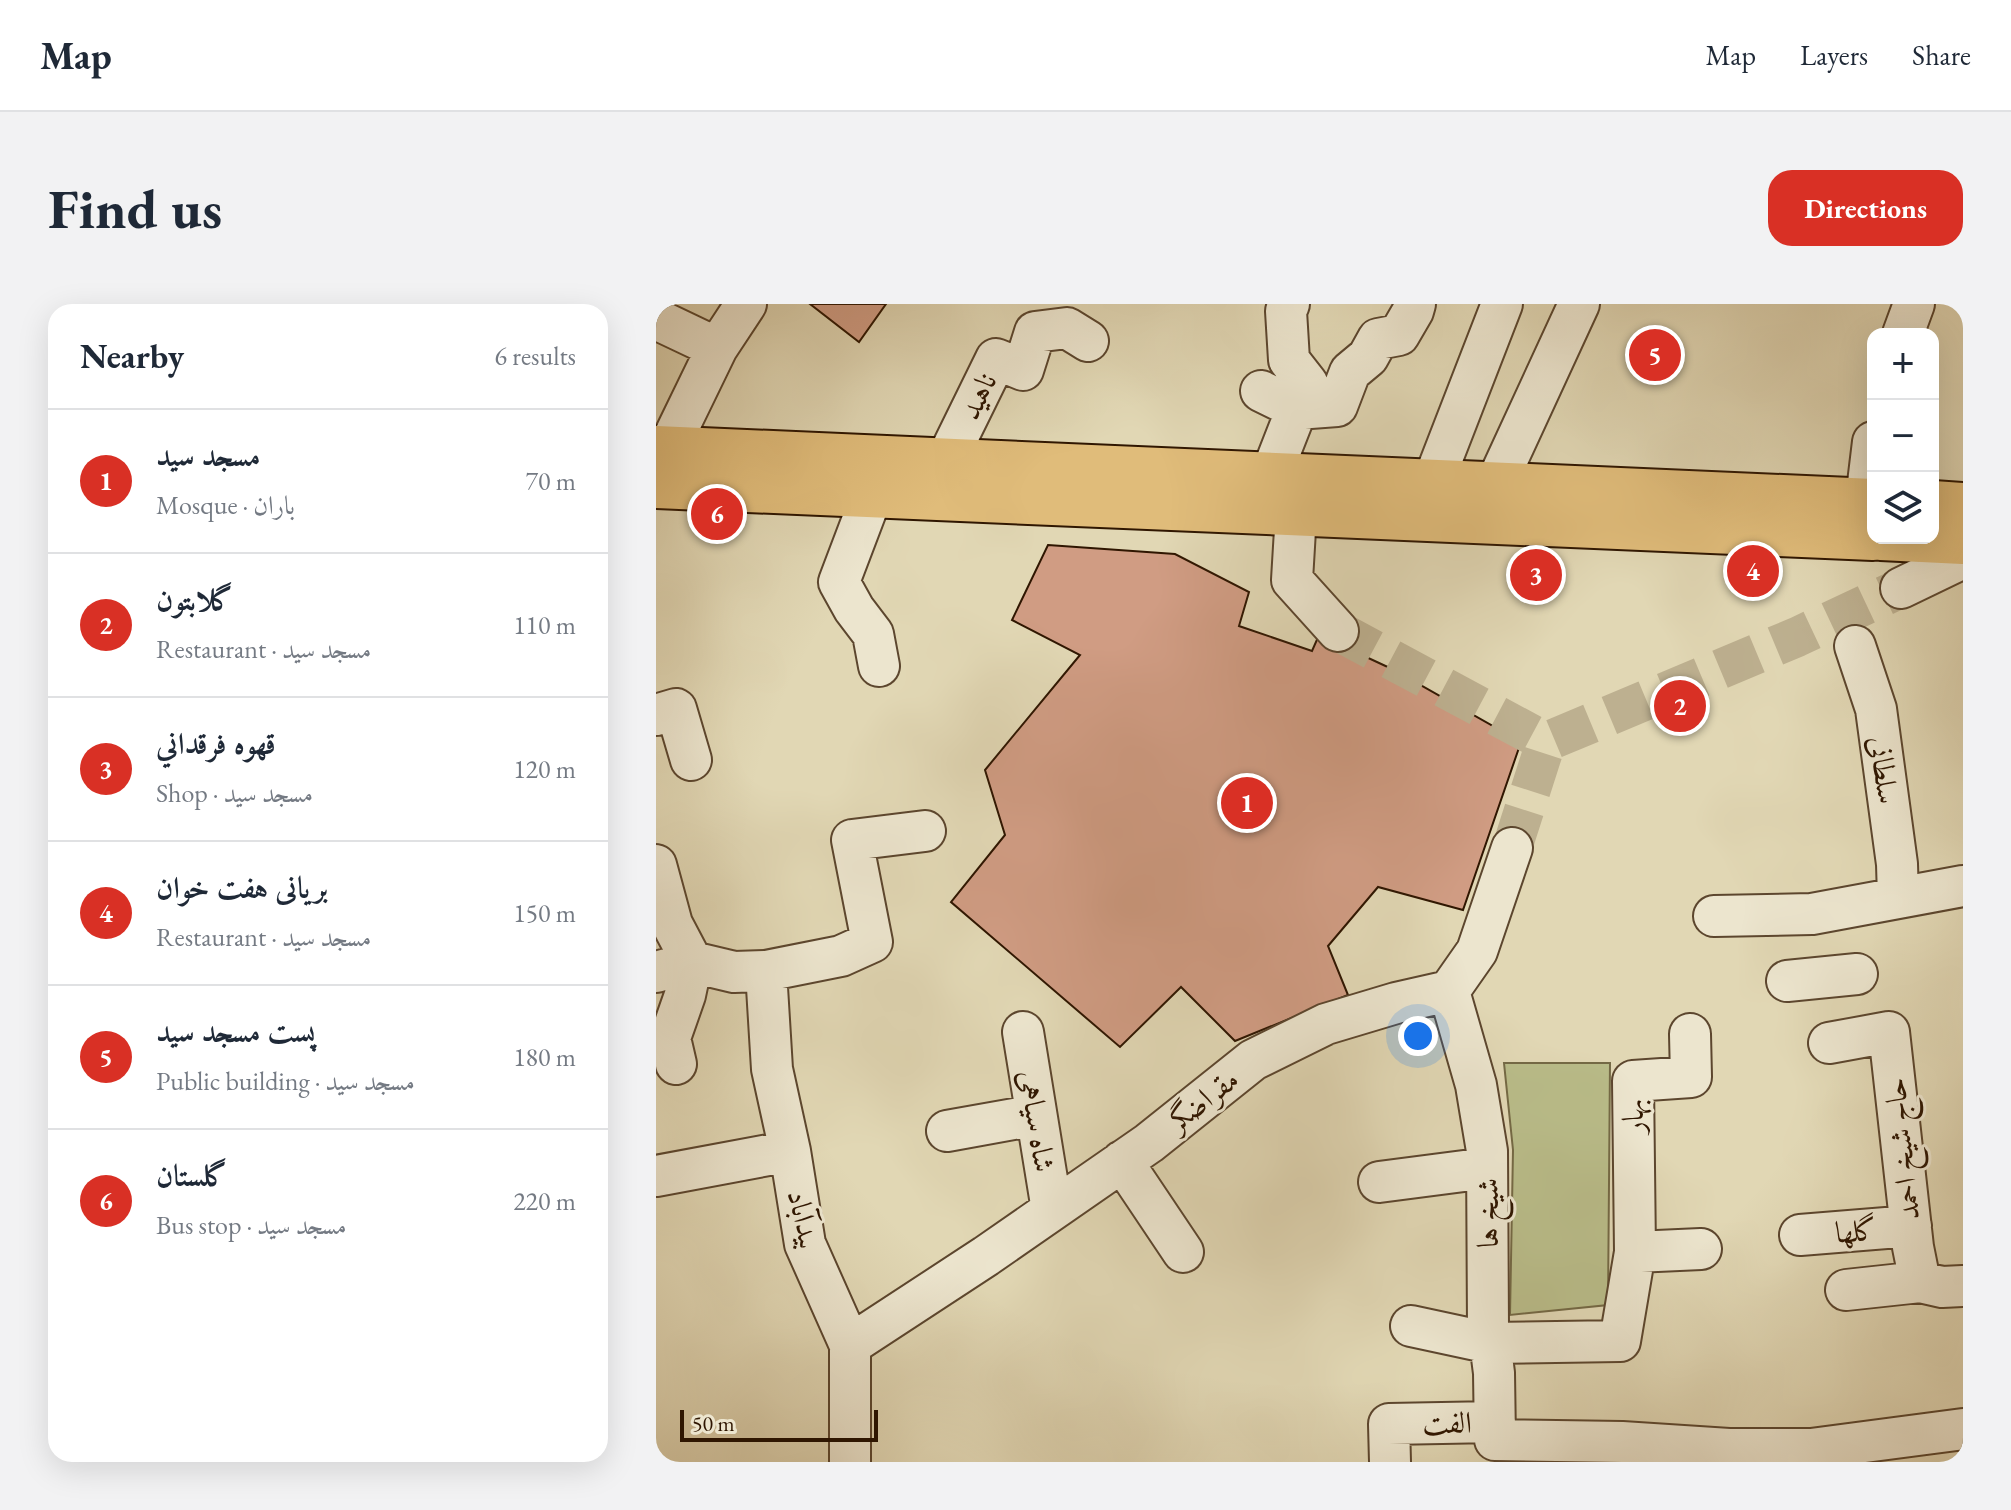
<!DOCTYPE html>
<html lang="en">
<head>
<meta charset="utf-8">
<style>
  body { margin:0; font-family:"EB Garamond",Amiri,serif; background:#f2f2f3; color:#1f2937 }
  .controls { position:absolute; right:24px; top:24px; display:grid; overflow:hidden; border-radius:16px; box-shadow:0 8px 32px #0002 }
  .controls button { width:72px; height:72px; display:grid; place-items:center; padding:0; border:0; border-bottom:2px solid #e0e1e3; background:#fff; color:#1f2937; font:40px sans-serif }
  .scale { position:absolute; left:24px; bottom:20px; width:198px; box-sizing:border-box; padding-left:8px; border:4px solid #2f1601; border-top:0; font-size:22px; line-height:28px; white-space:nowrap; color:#2f1601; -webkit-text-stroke:6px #ece5ce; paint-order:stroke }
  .you { position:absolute; left:762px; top:732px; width:28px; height:28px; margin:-20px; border:6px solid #fff; border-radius:50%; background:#1a73e8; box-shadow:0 0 0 12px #1a73e833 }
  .badge { display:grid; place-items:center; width:52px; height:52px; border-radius:50%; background:#d93025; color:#fff; font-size:26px; font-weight:700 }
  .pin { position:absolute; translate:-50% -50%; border:4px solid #fff; box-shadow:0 2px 8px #0006 }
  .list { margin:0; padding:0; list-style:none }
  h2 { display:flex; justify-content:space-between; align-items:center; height:104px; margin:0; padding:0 32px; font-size:34px }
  h2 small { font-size:26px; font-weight:400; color:#747a83 }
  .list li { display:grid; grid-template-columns:52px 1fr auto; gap:24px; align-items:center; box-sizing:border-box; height:144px; padding:0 32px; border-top:2px solid #e0e1e3 }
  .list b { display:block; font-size:30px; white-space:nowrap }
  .list p { margin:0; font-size:26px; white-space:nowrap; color:#747a83 }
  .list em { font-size:26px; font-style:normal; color:#747a83 }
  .icon { flex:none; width:44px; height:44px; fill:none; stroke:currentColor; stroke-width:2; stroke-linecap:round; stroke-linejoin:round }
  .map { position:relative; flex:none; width:1307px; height:1158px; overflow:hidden; border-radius:24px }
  header { display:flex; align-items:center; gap:48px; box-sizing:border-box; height:112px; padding:0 40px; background:#fff; border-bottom:2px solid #e0e1e3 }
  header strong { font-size:38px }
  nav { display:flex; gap:44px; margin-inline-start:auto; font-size:28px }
  .intro { display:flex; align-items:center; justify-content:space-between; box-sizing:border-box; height:192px; padding:0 48px }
  h1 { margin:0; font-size:56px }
  .button { padding:20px 36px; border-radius:24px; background:#d93025; color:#fff; font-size:28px; font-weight:700 }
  main { display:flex; gap:48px; padding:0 48px }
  aside { flex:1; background:#fff; border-radius:24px; box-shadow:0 8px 32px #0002 }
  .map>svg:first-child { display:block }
  .green { fill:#b9bc89; stroke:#746945; stroke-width:2 }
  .building { fill:#d09c83; stroke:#2f1601; stroke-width:2 }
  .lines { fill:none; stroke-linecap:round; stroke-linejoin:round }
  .minor-tunnel { stroke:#bdb090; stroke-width:40; stroke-dasharray:40 20; stroke-linecap:butt }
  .minor-casing { stroke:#5c462e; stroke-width:44 }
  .major-casing { stroke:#2f1601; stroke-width:48 }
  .minor { stroke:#ece5ce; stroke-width:40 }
  .major { stroke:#e0bc7a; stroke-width:44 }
  .labels { text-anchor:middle; stroke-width:6; stroke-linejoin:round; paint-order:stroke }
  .street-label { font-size:30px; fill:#2f1601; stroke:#ece5ce }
</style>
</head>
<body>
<header>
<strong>Map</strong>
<nav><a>Map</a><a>Layers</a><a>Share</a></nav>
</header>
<div class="intro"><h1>Find us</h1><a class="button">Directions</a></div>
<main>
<aside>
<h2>Nearby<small>6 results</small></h2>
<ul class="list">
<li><span class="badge">1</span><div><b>مسجد سید</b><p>Mosque · باران</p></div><em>70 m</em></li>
<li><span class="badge">2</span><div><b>گلابتون</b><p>Restaurant · مسجد سید</p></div><em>110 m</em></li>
<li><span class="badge">3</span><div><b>قهوه فرقداني</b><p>Shop · مسجد سید</p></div><em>120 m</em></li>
<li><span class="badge">4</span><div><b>بریانی هفت خوان</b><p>Restaurant · مسجد سید</p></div><em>150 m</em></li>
<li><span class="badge">5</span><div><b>پست مسجد سید</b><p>Public building · مسجد سید</p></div><em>180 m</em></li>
<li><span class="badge">6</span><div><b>گلستان</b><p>Bus stop · مسجد سید</p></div><em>220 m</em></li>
</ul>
</aside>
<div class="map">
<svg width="1307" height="1158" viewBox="0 0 1307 1158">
  <rect width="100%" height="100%" fill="#e1d7b4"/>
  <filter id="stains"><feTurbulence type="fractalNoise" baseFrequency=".0025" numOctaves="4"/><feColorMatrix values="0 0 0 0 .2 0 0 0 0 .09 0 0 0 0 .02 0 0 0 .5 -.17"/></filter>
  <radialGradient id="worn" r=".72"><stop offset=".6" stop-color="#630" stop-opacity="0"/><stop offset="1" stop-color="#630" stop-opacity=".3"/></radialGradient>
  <path class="green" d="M848,759h106l-2,242 -98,10 3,-165z"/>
  <path class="building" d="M154,0h76l-27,38z
    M392,241l127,9 74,38 -10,34 73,25 7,-16 73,34 129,73 -58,168 -85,-23 -50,59 20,49 -113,46 -54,-54 -61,60 -169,-145 54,-67 -20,-65 95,-115 -68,-35z"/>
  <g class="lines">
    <path class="minor-tunnel" d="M682,327l208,111
      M856,544l34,-106 251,-105 104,-49"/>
    <defs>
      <path id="minor" d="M0,15l61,29
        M1247,30l11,-30
        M605,87l36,18 40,-3 13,-34 18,-15 10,-18 21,-4 14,-24 2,-7
        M12,145l49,-101 29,-44
        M290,157l50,-102 27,11 12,-38 32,-4 21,13
        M615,171l36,-92 -18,-23 -3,-49 3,-7
        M777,178l69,-178
        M840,180l83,-180
        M216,191l-33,87 15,27 19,25 6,32
        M1210,196l7,-58
        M640,209l-4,67 46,51
        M1245,284l62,-30
        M1199,342l21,63 21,155 1,33
        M0,411l20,-6 15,51
        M0,561l16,59 20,38 42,10 32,-1 75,-15 31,-14 -20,-102 73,-9
        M1058,612l98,-2 151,-28
        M110,667l6,98 18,82 15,93 45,101v117
        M0,668l36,-10 -7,33 -15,43 6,26
        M1131,677l70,-7
        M793,687l27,94 11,66 1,175 6,47 1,67 127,2 107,7h82l152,-20
        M367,728l29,178
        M1173,739l60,-11 24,215 7,35 22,5 21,-1
        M291,827l89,-16
        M466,857l61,91
        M0,872l134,-25
        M723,878l108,-14
        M1144,931l111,-9
        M979,948l66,-3
        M1190,986l74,-8
        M755,1022l79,17 130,-2 15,-89 -2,-171 58,-4 -1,-43
        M194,1041l136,-89 163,-113 104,-83 73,-36 70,-21 53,-12 28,-40 35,-103
        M734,1158l-1,-38 106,-2"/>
      <path id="major" d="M0,144l1217,53
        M0,182l1217,52
        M1277,199l30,2
        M1225,234l82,4"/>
    </defs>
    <use href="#minor" class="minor-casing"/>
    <use href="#major" class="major-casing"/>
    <use href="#minor" class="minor"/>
    <use href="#major" class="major"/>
  </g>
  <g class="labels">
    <g class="street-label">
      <text transform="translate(322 92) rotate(-64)" y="10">ناهید</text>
      <text transform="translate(1228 466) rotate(82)" y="10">سلطانی</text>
      <text transform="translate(547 796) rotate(-38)" y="10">مقراضگر</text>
      <text transform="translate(977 812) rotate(-91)" y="10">بهار</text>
      <text transform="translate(381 817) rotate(81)" y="10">شاه سیاهی</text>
      <text transform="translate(1246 845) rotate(-96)" y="10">حاج شیخ احمد</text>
      <text transform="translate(832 909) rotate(-90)" y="10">شیخ ها</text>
      <text transform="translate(148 915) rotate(77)" y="10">بیدآباد</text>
      <text transform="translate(1200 927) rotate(-5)" y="10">گلها</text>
      <text transform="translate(791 1119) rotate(-1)" y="10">الفت</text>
    </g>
  </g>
  <rect width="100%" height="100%" filter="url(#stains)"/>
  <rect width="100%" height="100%" fill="url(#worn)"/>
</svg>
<div class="controls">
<button>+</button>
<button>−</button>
<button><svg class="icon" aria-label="layers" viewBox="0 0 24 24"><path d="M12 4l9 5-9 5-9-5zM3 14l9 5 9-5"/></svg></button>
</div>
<div class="scale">50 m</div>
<div class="you"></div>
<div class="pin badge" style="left:591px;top:499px">1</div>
<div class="pin badge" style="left:1024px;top:402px">2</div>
<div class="pin badge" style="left:880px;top:271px">3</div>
<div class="pin badge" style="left:1097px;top:267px">4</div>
<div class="pin badge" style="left:999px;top:51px">5</div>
<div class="pin badge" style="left:61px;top:210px">6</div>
</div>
</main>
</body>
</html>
